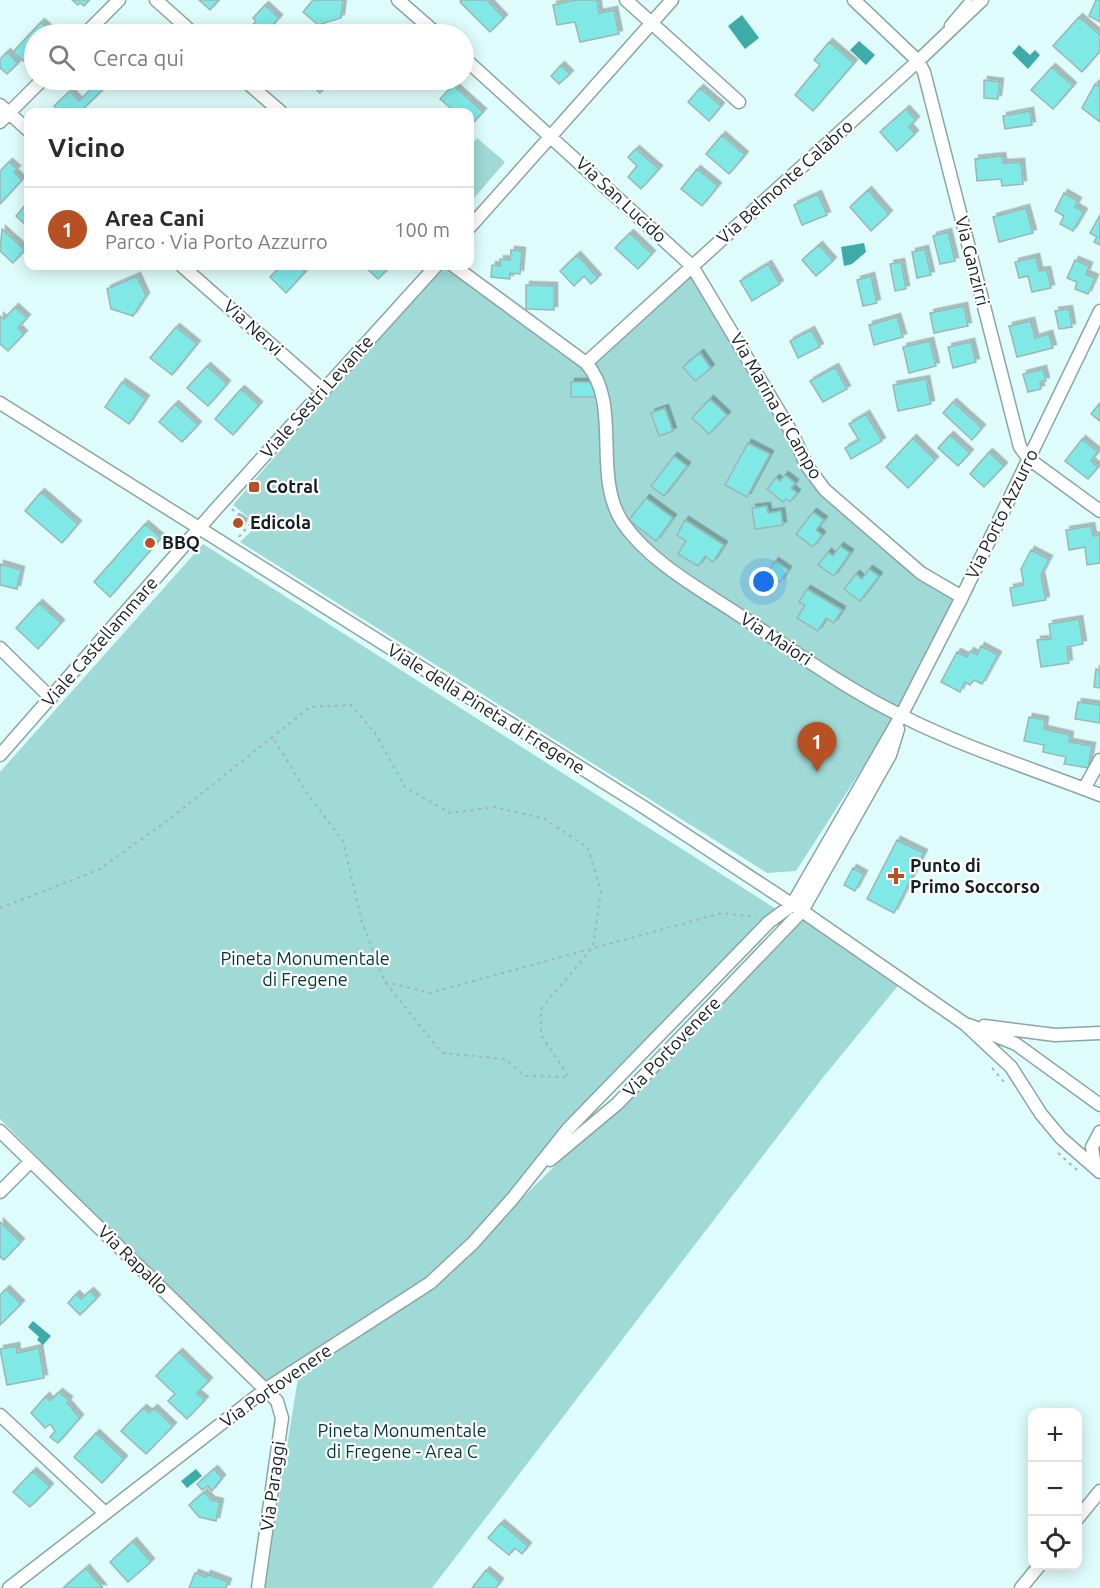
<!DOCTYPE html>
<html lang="it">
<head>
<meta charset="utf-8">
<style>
  body { margin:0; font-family:Ubuntu,sans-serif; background:#f7f7f7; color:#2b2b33 }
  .controls { position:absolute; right:18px; bottom:18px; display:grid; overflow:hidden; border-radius:12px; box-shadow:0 3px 15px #0003 }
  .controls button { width:54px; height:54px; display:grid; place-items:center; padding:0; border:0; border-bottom:2px solid #e1e1e2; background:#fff; color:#2b2b33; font:30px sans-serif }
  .you { position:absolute; left:764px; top:582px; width:21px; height:21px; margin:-15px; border:4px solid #fff; border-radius:50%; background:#1a73e8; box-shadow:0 0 0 9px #1a73e833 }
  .badge { display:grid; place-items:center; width:39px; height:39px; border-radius:50%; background:#b75123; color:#fff; font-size:20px; font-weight:700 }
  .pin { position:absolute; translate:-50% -50px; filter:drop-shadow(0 2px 3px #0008) }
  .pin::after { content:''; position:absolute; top:32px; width:21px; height:18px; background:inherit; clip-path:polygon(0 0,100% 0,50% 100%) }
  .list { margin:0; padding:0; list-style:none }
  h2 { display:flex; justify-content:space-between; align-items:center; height:78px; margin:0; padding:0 24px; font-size:26px }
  h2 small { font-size:20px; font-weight:400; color:#7c7c81 }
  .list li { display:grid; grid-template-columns:39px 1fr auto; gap:18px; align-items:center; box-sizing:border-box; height:84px; padding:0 24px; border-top:2px solid #e1e1e2 }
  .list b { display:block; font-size:22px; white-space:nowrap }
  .list p { margin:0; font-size:20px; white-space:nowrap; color:#7c7c81 }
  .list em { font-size:20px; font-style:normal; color:#7c7c81 }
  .icon { flex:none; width:33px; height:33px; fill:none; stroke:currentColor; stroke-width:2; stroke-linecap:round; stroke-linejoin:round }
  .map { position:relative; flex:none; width:1100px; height:1588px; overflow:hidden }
  .search { position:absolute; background:#fff; box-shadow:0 3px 15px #0003; left:24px; top:24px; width:450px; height:66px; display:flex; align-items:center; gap:15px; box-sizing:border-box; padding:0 21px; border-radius:33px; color:#7c7c81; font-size:22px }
  .panel { position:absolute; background:#fff; box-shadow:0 3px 15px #0003; left:24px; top:108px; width:450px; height:162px; border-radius:12px }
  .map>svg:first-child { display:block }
  .green { fill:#9fdad7 }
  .water { fill:#3daca9 }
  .building { fill:#80e9e6; stroke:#9ab7b5; stroke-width:1.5; filter:url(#shadow) }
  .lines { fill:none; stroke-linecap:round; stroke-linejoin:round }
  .lane-casing { stroke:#8aa6a4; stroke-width:9 }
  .street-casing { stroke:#8aa6a4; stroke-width:15 }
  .path { stroke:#9fb7b6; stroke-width:2; stroke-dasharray:3 4.5; stroke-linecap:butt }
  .lane { stroke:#fff; stroke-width:6 }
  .street { stroke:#fff; stroke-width:12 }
  .poi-dot { fill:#b75123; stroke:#fff; stroke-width:2 }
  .labels { text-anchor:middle; stroke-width:4.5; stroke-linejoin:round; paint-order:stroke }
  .street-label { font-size:18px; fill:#141f1f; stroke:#fff }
  .poi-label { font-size:18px; font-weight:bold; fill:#141f1f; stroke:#fff; text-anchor:start }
  .park-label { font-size:18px; fill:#003534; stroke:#fff }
</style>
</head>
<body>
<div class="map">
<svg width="1100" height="1588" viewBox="0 0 1100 1588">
  <defs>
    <filter id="shadow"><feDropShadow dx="3.5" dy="-3.5" stdDeviation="0" flood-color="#0004"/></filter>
  </defs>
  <rect width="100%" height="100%" fill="#defcfb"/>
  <path class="green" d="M477,138l28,24 -35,41v-56z
    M440,266h9l136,98 13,20 6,97 23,54 269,181 -100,155 -29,2 -527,-331 18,-17 -25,-20z
    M692,266l118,206 152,125 -61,119 -247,-162 -38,-43 -13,-107 -17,-41z
    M203,544l573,365 -292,315 -56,56 -162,109 -266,-270v-347z
    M803,913l98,69 -80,98 -389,508h-168l35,-216 133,-85 138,-136z"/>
  <path class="water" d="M742,15l17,23 -14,11 -17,-23z
    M859,41l16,14 -9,10 -16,-15z
    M1019,45l11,10 5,-5 5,5 -12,14 -16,-16z
    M864,243l2,9 -14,12 -8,2 -3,-19z
    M33,1321l18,15 -8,9 -6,-5 2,-3 -11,-10z
    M196,1469l6,7 -15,12 -6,-7z"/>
  <path class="building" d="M72,0h17l-5,6 -4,-3 -2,2z
    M199,0h20l-9,10z
    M313,0h30l-2,18 -23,7 -15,-13z
    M461,0h26l17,18 -14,14 -30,-30z
    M575,0h22l2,13 15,-3 5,24 -39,8 -5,-20 -18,3 -4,-20z
    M1096,0h4v22l-11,-6z
    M265,5l14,13 -12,14 4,2h-26l11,-13 -3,-3z
    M1079,17l21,18v16l-18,21 -29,-26z
    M41,22l10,9 -3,3h-14v15l-11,12 -10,-9z
    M829,42l25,21 -41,48 -18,-16 25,-30 -6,-5z
    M7,52l11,11 -11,11 -7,-6v-9z
    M561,65l9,9 -11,10 -8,-8z
    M1052,67l21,19 -20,23 -22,-19z
    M88,80h25l-33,32h-20l-6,-6 16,-15 9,10 15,-15z
    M305,80h28l-13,13z
    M984,80l16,2 -2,17 -14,-1z
    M1095,84l5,3v35l-18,-14z
    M453,85l30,27 -13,14v-14h-15l-15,-13z
    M700,88l21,18 -12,15 -21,-19z
    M906,109l10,11 -7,7 6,7 -18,17 -17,-19z
    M1030,111l2,14 -27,4 -2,-13z
    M722,135l23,20 -16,19 -23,-20z
    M636,149l23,20 -18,20 -13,-12 9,-11 -9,-9z
    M1002,156l1,7 18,-1 2,22 -21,2 -1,-7 -24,2 -2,-22z
    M9,162l8,7 -3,3 8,8 -22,24v-33z
    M697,169l21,17 -16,20 -21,-17z
    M868,190l21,24 -18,17 -21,-24z
    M1064,193l14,8 -3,6 9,5 -11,19 -13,-7 4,-8 -9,-5z
    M818,194l9,21 -25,10 -8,-20z
    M28,202v25l-12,-11z
    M1026,208l7,25 -34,9 -6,-25z
    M1100,215v30l-6,-3 3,-5 -7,-4z
    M2,229l23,21 -12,13 -13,-12z
    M948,232l7,29 -15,3 -7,-28z
    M630,233l22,21 -14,15 -23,-21z
    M819,245l14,16 -17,15 -14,-16z
    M925,249l6,26 -14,3 -5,-26z
    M511,250l11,1 -2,23 -10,-1v6l-19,-2 1,-12 8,1v-7l10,1z
    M577,255l21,23 -7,6 -7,-8 -10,10 -14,-15z
    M1036,257l3,14 8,-1 4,18 -19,4 -4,-16 -9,2 -4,-16z
    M1075,260l14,6 -3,8 9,4 -7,16 -13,-5 2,-7 -10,-4z
    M901,262l5,27 -11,2 -5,-27z
    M768,264l12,20 -28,17 -12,-20z
    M62,266h24v2h-24z
    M281,266h17l7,6 -19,21 -16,-16z
    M364,266h27l-13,13z
    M137,276l9,20 -13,20 -22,-7 -4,-20z
    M871,276l6,27 -14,3 -6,-26z
    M526,285l28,1v24l-28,-1z
    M964,306l4,20 -34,7 -4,-20z
    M15,307l12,11 -9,10 6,6 -16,17 -8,-7v-28l4,3z
    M1069,309l3,18 -13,2 -4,-18z
    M897,317l6,20 -29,8 -5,-20z
    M1031,321l4,17 14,-4 4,14 -36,9 -8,-31z
    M176,327l21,17 -25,31 -22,-17z
    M811,330l9,17 -22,11 -8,-17z
    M930,341l6,25 -27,7 -6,-26z
    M971,342l5,20 -23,6 -5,-21z
    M700,353l11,15 -16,13 -12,-14z
    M207,366l20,18 -19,22 -21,-18z
    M835,367l12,22 -24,13 -13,-21z
    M1043,369l3,12 -6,1 1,7 -13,3 -5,-18z
    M926,379l5,25 -33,7 -5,-26z
    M122,382l24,17 -17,25 -24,-17z
    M571,382h25v15h-25z
    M241,389l18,16 -26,30 -18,-16z
    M710,399l17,16 -18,19 -17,-16z
    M953,402l29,26 -10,12 -29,-27z
    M1100,403v18l-9,-7z
    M175,404l23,21 -16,17 -23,-20z
    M665,408l8,23 -14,5 -8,-23z
    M866,414l16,27 -31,18 -6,-11 14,-8 -10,-16z
    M950,435l20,18 -12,13 -20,-18z
    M913,438l22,22 -27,28 -22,-21z
    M1082,439l16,13 -7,9 7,6 -10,12 -23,-18z
    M748,443l22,11 -23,43 -22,-12z
    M989,452l15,14 -20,21 -14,-13z
    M674,456l13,10 -23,30 -13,-10z
    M785,475l10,8 -4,5 6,5 -7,9 -4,-3 -3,3 -16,-13 9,-11 4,3z
    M41,492l37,32 -16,19 -37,-32z
    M646,498l27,20 -17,23 -27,-21z
    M767,506l1,7 13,-2 2,14 -28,4 -3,-21z
    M813,512l11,8 -8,10 6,5 -9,12 -17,-13z
    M236,517l8,5 -4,7 -8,-5z
    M685,520l39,25 -11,17 -8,-6 -7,10 -20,-12 8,-13 -9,-6z
    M145,524l16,14 -51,59 -16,-15z
    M1091,526l2,10 7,-1v28l-13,2 -2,-18 -16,3 -3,-20z
    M840,546l10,7 -16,23 -16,-11 10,-13 5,4z
    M1031,550l18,9 -8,16 5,25 -33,6 -3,-18 14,-3 -3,-16z
    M775,561l13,9 -8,12 -13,-8z
    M0,564l21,6 -4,19 -17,-4z
    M869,569l10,7 -19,25 -16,-12 12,-15 6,5z
    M807,589l35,21 -8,13 -8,-5 -8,13 -21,-13 8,-13 -6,-3z
    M39,603l22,20 -23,26 -22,-21z
    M1079,619l4,25 -16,3 2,16 -28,4 -4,-27 14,-1 -2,-15z
    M981,646l17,9 -16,29 -8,-4 -4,5 -5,-3 -5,10 -19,-10 16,-30 10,5 3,-6 7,4z
    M1096,669l4,1v18l-6,-1z
    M1078,702l22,3v18l-25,-4z
    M1029,717l16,3 -1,9 26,6 -1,7 23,4 -4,22 -24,-4 2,-7 -23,-5 1,-7 -20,-4z
    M897,840l27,13 -30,60 -27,-14z
    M853,868l11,6 -9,17 -11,-6z
    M0,1222l21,20 -17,18 -4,-3z
    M6,1289l15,15 -21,21v-30z
    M90,1291l7,7 -17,17 -12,-12 8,-9 5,5z
    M16,1346l1,7 22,-5 5,30 -37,7 -7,-36z
    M179,1352l30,29 -12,12 8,7 -18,19 -19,-18 7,-7 -19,-18z
    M59,1392l10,8 -2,3 13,15 -22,25 -8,-6 5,-6 -5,-7 -5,4 -14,-15 15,-17 4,5z
    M143,1408l6,5 5,-5 19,18 -27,28 -25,-23z
    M96,1433l28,26 -22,24 -28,-26z
    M214,1469l8,9 -10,13 -4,-5 -6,4 -5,-6z
    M33,1471l17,16 -20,20 -17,-15z
    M204,1492l7,8 9,2 -4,19 -17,-4 -10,-12z
    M501,1523l27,23 -6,8 -7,-6 -6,7 -21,-17z
    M133,1541l18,21 -23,20 -18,-20z
    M86,1568l17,20h-40z
    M486,1570l14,12 -4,6h-24z
    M195,1573l11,4 1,-3 21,8 -2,6h-37z"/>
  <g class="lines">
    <defs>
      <path id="lane" d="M948,25l21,-25"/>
      <path id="street" d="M156,0l38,34
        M398,0l39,34
        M626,0l113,102
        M854,0l64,61 6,11 96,375 9,12 71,52
        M85,34l34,-34
        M464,58l228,208 100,167 15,33 18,24 96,83 41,24
        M244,80l37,32
        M0,105l28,25
        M0,122l42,-42
        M470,227l202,-227
        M182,266l142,125
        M454,266l132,97c37,41 5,113 37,160 26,38 75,65 113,90 54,35 108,75 166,103 63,32 132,53 198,79
        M586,363l332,-302 64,-61
        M0,403l645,405 157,103 163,113 46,43 30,47 20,24 39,34
        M0,648l51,50
        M0,755l216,-246 220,-243
        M1084,789l16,-29
        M969,1025l47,19 84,61
        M984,1026l71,9 45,-2
        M0,1131l277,270 5,17 -24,170
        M550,1160l67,-56 185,-193 88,-156 8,-26
        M1095,1168l-3,-21 8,-15
        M0,1192l31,-31
        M0,1415l105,98
        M1078,1518l22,-27
        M9,1588l257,-199 164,-106 43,-40 40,-45 55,-69 201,-207 23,-17 109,-189 61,-119 138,-286
        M1021,1588l18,-22"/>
    </defs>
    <use href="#lane" class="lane-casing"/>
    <use href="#street" class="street-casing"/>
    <path class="path" d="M232,509l18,15 -12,14
      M0,908l98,-38 69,-49 143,-114 41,-2 24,28 30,54 45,26 45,-6 50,12 43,29 13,43 -8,56 -52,62v26l28,42 -44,-1 -20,-17 -63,-6 -57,-71 -23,-60 -19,-81 -34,-45 -36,-58
      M385,982l45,11 292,-80 34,4
      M992,1068l14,16
      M1058,1153l20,18"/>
    <use href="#lane" class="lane"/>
    <use href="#street" class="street"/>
  </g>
  <g class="poi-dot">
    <rect x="248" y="481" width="12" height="12" rx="3"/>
    <circle cx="238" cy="523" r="6"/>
    <circle cx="150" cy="543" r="6"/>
    <path d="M893 867h6v6h6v6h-6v6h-6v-6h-6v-6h6z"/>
  </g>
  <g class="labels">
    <g class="street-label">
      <text transform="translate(785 182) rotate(-42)" y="6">Via Belmonte Calabro</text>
      <text transform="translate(621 200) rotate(43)" y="6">Via San Lucido</text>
      <text transform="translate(972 261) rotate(76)" y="6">Via Ganzirri</text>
      <text transform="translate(253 328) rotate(42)" y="6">Via Nervi</text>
      <text transform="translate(317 397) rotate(-48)" y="6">Viale Sestri Levante</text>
      <text transform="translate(776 406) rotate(60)" y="6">Via Marina di Campo</text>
      <text transform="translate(1002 514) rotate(-64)" y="6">Via Porto Azzurro</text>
      <text transform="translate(776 639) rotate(33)" y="6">Via Maiori</text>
      <text transform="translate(100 642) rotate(-49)" y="6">Viale Castellammare</text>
      <text transform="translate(486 709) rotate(32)" y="6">Viale della Pineta di Fregene</text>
      <text transform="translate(672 1047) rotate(-46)" y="6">Via Portovenere</text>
      <text transform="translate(133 1260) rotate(44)" y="6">Via Rapallo</text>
      <text transform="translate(276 1386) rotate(-35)" y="6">Via Portovenere</text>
      <text transform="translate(273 1486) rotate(-82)" y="6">Via Paraggi</text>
    </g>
    <g class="poi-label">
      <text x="266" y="493">Cotral</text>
      <text x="250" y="529">Edicola</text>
      <text x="162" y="549">BBQ</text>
      <text x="910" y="872">Punto di<tspan x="910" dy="21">Primo Soccorso</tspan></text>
    </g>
    <g class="park-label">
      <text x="305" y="965">Pineta Monumentale<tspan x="305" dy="21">di Fregene</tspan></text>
      <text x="402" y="1437">Pineta Monumentale<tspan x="402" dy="21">di Fregene - Area C</tspan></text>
    </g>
  </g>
</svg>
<div class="controls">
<button>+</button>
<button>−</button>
<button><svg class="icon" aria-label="locate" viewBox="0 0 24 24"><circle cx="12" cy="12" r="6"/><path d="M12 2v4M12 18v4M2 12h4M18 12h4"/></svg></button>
</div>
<div class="you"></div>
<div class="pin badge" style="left:817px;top:772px">1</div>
<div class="search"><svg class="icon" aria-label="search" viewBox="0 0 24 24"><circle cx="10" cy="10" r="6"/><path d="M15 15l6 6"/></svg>Cerca qui</div>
<section class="panel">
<h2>Vicino<small></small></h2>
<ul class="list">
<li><span class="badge">1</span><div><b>Area Cani</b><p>Parco · Via Porto Azzurro</p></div><em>100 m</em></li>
</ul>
</section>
</div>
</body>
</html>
